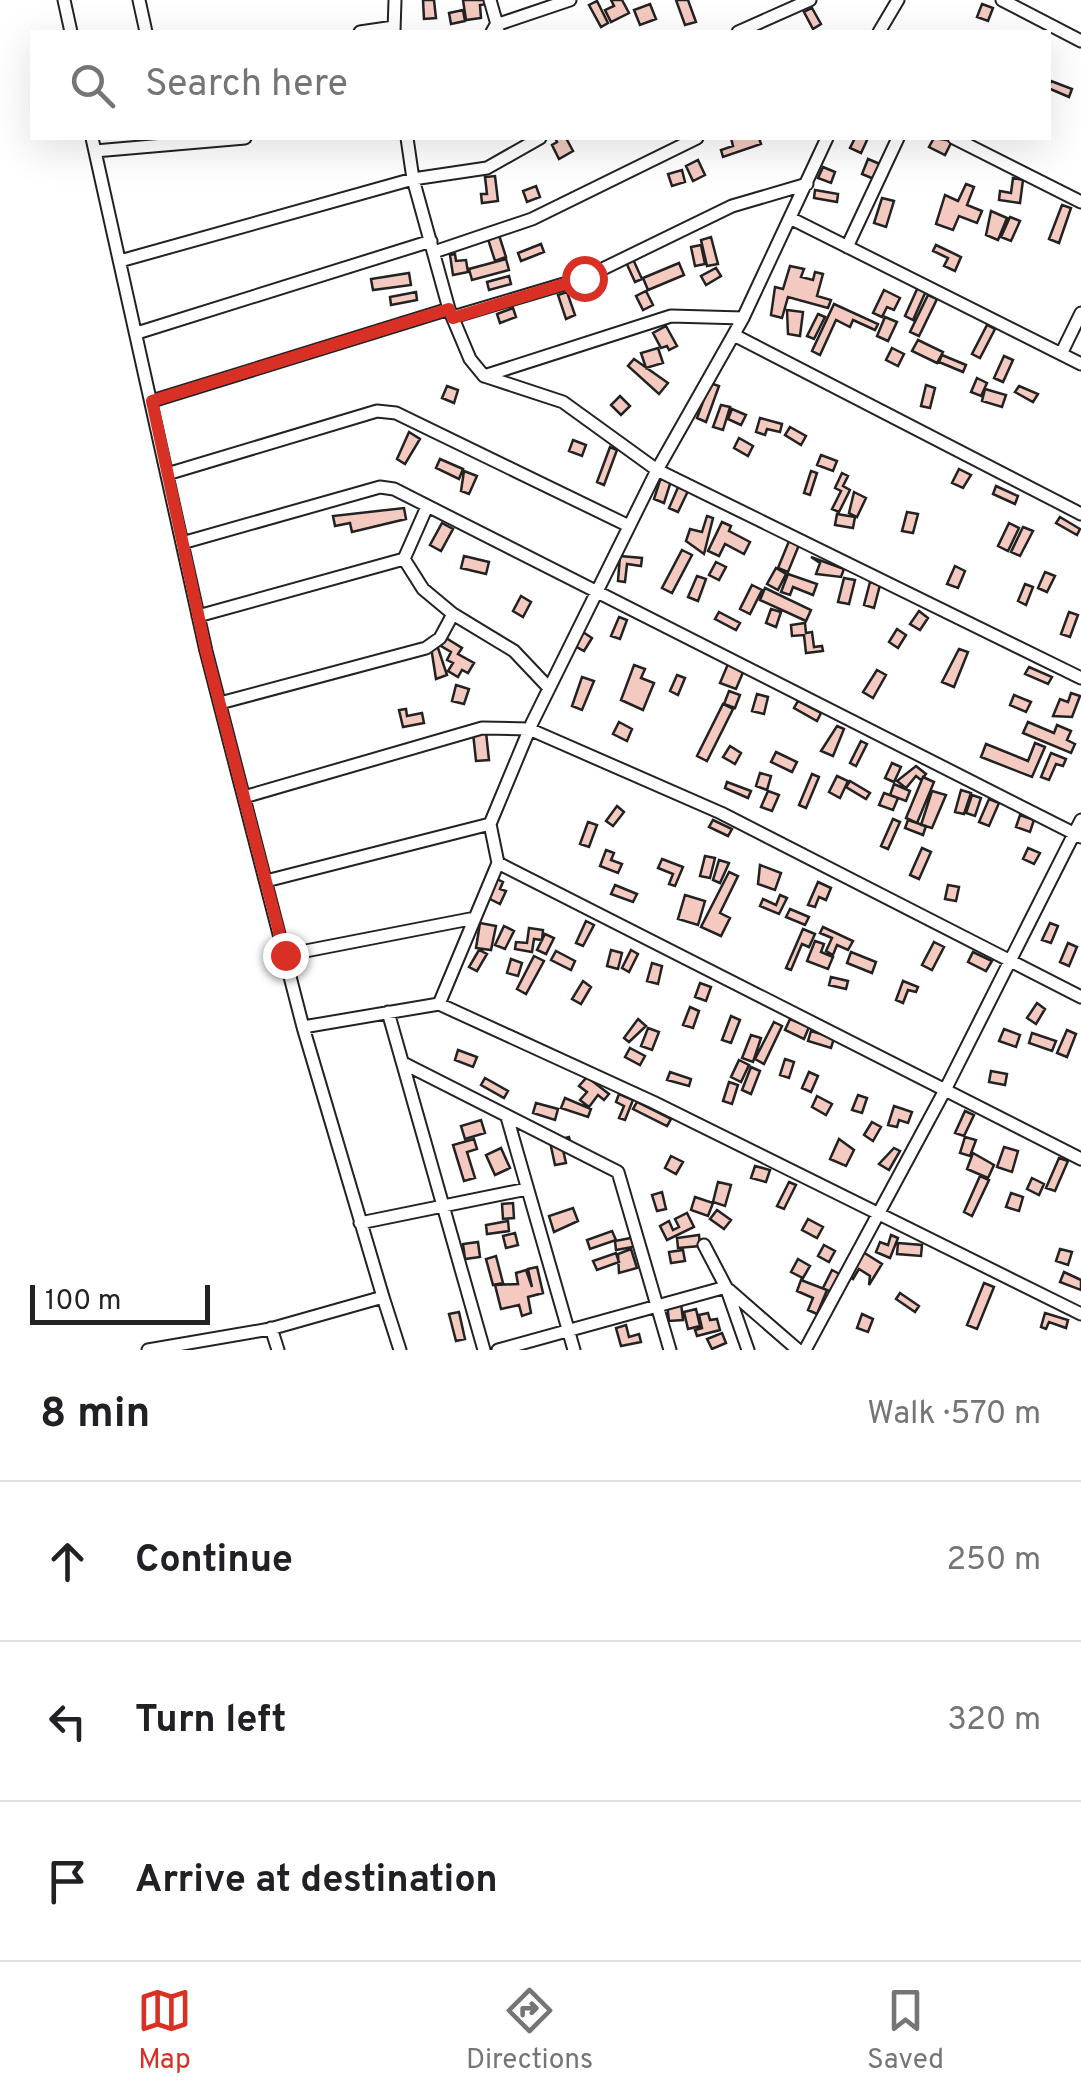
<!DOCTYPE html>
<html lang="en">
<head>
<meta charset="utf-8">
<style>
  body { margin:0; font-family:Overpass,sans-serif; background:#f2f2f2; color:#202124 }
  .scale { position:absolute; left:30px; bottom:25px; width:180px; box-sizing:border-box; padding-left:10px; border:5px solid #222; border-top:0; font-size:28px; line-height:35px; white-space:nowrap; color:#222; -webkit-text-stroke:8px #fff; paint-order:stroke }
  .stop { position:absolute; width:30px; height:30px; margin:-22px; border:8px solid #d93025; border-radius:50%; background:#fff }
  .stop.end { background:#d93025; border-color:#fff; box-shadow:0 2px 10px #0008 }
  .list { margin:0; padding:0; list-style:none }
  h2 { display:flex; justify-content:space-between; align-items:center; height:130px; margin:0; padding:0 40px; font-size:42px }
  h2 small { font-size:32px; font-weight:400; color:#757577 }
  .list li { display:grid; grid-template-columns:65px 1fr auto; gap:30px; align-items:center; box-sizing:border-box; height:160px; padding:0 40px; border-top:2px solid #e0e0e0 }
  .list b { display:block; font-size:38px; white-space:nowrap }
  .list em { font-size:32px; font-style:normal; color:#757577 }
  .icon { flex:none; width:55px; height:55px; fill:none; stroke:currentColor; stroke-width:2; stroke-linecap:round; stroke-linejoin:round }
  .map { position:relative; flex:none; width:1081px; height:1350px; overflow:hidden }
  .search { position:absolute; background:#fff; box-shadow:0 10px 40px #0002; left:30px; right:30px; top:30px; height:110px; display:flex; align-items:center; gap:25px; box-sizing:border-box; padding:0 35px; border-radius:0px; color:#757577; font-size:38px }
  .sheet { height:610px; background:#fff }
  nav { display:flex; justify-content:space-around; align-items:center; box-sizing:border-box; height:140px; border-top:2px solid #e0e0e0; background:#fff; font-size:28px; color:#757577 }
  nav a { display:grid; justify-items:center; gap:5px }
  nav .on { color:#d93025 }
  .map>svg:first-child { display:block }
  .building { fill:#f3c9c0; stroke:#222; stroke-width:2.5 }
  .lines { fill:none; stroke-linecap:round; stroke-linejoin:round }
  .minor-casing { stroke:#222; stroke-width:15 }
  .minor { stroke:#fff; stroke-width:11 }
  .route { stroke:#d93025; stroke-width:12 }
</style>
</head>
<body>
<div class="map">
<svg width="1081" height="1350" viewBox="0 0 1081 1350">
  <rect width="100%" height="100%" fill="#fff"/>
  <path class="building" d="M423,0h11l2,18 -12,1z
    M463,0h33v3l-16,2 1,13 -15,2z
    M611,0h11l7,13 -18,9 -6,-12 9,-4z
    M676,0h12l8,22 -11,3z
    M597,1l11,22 -7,4 -12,-22z
    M650,4l6,15 -16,6 -6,-15z
    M982,4l11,4 -5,13 -11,-4z
    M812,8l9,16 -8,5 -9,-17z
    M463,10l2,11 -14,3 -2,-11z
    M1051,81l21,8 -3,8 -21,-9z
    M555,138h11l7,13 -14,8 -7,-14 5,-3z
    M731,138h28l2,6 -38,13 -2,-7 12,-4z
    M855,138h13l-7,15 -11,-5z
    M934,138l18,3 -7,14 -16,-8z
    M868,159l12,5 -6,15 -12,-5z
    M698,160l7,15 -12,6 -7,-15z
    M823,167l12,5 -4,11 -13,-5z
    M682,170l3,12 -13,4 -4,-12z
    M495,176l3,25 -16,2 -1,-9h6l-2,-17z
    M1013,178l10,2 -3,23 -21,-3 1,-9 11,2z
    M966,184l8,3 -7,18 15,6 -5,12 -18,-7 -6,14 -17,-6 9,-29 13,6z
    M536,186l4,11 -13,5 -4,-11z
    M815,190l23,4 -1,8 -23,-4z
    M882,198l12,3 -8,26 -12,-4z
    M1062,205l9,3 -12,35 -10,-4z
    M991,211l16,7 -9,22 -12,-5z
    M1010,217l10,4 -9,20 -10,-4z
    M498,232l8,25 -11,4 -8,-25z
    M711,237l7,27 -11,2 -6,-26z
    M541,244l3,8 -23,9 -3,-8z
    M701,245l4,19 -10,2 -4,-19z
    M936,245l25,12 -6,14 -11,-5 4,-8 -15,-7z
    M455,254l1,7 10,-1 2,12 -15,3 -3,-20z
    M632,257l10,22 -7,3 -10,-22z
    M506,259l3,11 -37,10 -3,-11z
    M679,263l5,12 -36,15 -5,-12z
    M790,266l14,3 -3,8 12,3 2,-8 8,2 -6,22 14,4 -3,8 -40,-11 -6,21 -11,-3 4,-28 8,2z
    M716,268l5,8 -15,9 -5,-9z
    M409,273l2,12 -38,5 -2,-11z
    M509,276l2,8 -22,6 -2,-8z
    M918,287l8,4 -13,29 -8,-4z
    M884,290l16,8 -6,12 -7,-3 -5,10 -9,-4z
    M646,291l7,14 -10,5 -7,-14z
    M416,292l1,8 -26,5 -1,-8z
    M567,292l8,23 -9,4 -8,-24z
    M928,295l9,4 -18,37 -9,-4z
    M834,304l44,20 -3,6 -22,-10 -3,7 -14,-7 -16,35 -8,-4z
    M513,308l3,9 -16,6 -3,-9z
    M787,310l16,2 -3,24 -12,-2z
    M818,314l7,3 -11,22 -7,-3z
    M885,317l12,5 -9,19 -11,-5z
    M987,325l8,4 -15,29 -8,-4z
    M666,326l11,20 -8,4 -2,-4 -6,2 -8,-15z
    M918,340l25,12 -6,11 -25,-12z
    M658,348l5,15 -17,5 -5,-15z
    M892,348l12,6 -6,12 -12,-6z
    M942,355l24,10 -3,7 -24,-10z
    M1004,356l9,4 -10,22 -9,-4z
    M634,359l34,24 -9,11 -31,-28z
    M977,378l10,5 -6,13 -10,-4z
    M710,383l9,3 -13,36 -9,-4z
    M926,385l9,3 -5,20 -9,-2z
    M447,386l11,4 -4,13 -12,-5z
    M1019,386l19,8 -5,8 -18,-10z
    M985,389l21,6 -4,12 -20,-6z
    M620,396l10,10 -9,9 -10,-10z
    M721,405l9,2 -7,23 -10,-3z
    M732,409l14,6 -5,10 -13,-6z
    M760,418l22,6 -2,8 -13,-3 -2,6 -9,-3z
    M790,427l16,9 -5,9 -16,-10z
    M409,432l11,7 -15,25 -8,-5z
    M739,438l14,8 -5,10 -14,-8z
    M573,440l13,5 -4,11 -13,-5z
    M610,447l7,3 -13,35 -7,-3z
    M821,455l16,6 -4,10 -16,-6z
    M440,459l23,10 -4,10 -23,-11z
    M959,469l12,6 -8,13 -11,-5z
    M464,471l13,5 -8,18 -8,-3z
    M811,471l6,2 -7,22 -6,-2z
    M842,473l6,3 -5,10 7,4 -11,22 -7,-3 9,-18 -6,-3z
    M662,474l10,4 -8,25 -10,-4z
    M679,485l10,4 -11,23 -9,-4z
    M996,486l22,10 -3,8 -22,-10z
    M854,492l12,6 -9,19 -8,-4z
    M404,508l2,11 -54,13 -2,-9 -15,3 -2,-10z
    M907,512l11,2 -5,19 -11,-2z
    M837,514l18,3 -2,11 -18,-3z
    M707,516l6,2 -9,36 -18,-13 4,-12 12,3z
    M1060,517l20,12 -3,6 -21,-12z
    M722,522l9,4 -2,5 21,11 -6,12 -19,-10 -6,12 -11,-5z
    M442,523l11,6 -12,22 -11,-6z
    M1009,523l10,5 -11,23 -10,-5z
    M1023,527l10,4 -13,25 -9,-4z
    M789,541l10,4 -11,27 -10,-4z
    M682,550l10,5 -20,38 -10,-5z
    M464,556l25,6 -3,12 -25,-6z
    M620,556l22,2 -1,8 -14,-2 -2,18 -7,-1z
    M811,557l33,12 -3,8 -25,-3 4,-11z
    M716,562l10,5 -7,13 -10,-5z
    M955,566l10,5 -7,17 -11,-4z
    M776,568l10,6 -8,16 -11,-6z
    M1045,572l10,4 -8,16 -9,-4z
    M788,574l29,10 -4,11 -20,-8 -3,8 -9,-3z
    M697,576l9,3 -8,22 -10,-4z
    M844,578l11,2 -6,24 -11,-2z
    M870,582l10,3 -6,23 -10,-3z
    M1025,584l8,3 -7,18 -8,-4z
    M752,585l10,5 -12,24 -10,-5z
    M765,588l46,22 -5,11 -46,-21z
    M521,596l10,6 -8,15 -10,-6z
    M771,609l10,3 -5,15 -10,-4z
    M919,611l9,7 -8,12 -10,-6z
    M719,612l21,11 -4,7 -21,-11z
    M1069,612l9,3 -8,22 -9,-3z
    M619,617l8,3 -7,19 -9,-3z
    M805,623l1,10 6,-1 2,15 8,-1 1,5 -17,2 -2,-18 -12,1 -1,-11z
    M897,629l9,6 -8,13 -9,-6z
    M583,632l9,6 -8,13 -9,-5z
    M446,638l16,10 -4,6 16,9 -6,10 -6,-3 -4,7 -10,-6 5,-8 -6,-3 4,-8 -10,-6z
    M437,645l10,30 -11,4 -5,-32z
    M959,649l9,3 -14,35 -12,-5z
    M728,664l16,6 -8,19 -16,-6z
    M634,665l11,4 -4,9 13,5 -11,27 -22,-10z
    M1029,667l23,10 -4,7 -23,-10z
    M877,670l9,5 -13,23 -10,-6z
    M677,675l8,3 -7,17 -8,-4z
    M582,677l12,4 -12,29 -10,-4z
    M456,685l13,4 -5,15 -12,-3z
    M729,691l11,4 -5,13 -11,-4z
    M1071,693l9,3 -8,21 -19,-1 7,-17 8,3z
    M757,694l11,3 -4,17 -12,-3z
    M1014,695l17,7 -5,10 -16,-7z
    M798,701l23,12 -4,8 -23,-13z
    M723,704l10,5 -26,52 -10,-5z
    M406,709l1,7 15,-3 2,10 -21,4 -4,-17z
    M619,722l13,7 -5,12 -14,-7z
    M1028,722l26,11 3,-8 14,6 -4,9 8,4 -4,9 -48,-20z
    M837,726l7,3 -11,27 -12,-5z
    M486,732l3,28 -13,1 -3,-28z
    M861,741l6,3 -11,22 -6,-3z
    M1035,743l10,4 -13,30 -51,-20 5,-13 42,17z
    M730,746l11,7 -6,11 -12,-7z
    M776,752l21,10 -5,10 -21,-10z
    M1051,753l15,6 -3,7 -7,-2 -7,16 -8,-3z
    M892,763l9,4 -7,15 -9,-4z
    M916,766l10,8 -5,6 -5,-4 -10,12 -9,-7z
    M760,773l11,3 -4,14 -11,-4z
    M812,774l7,3 -13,31 -7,-3z
    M837,776l11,5 -8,17 -11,-6z
    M923,777l11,5 -17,41 -11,-5z
    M850,781l20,12 -4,6 -20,-12z
    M727,782l24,9 -3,7 -23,-10z
    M894,784l16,7 -4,10 -16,-6z
    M961,790l10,3 -7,21 -9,-2z
    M768,791l11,4 -7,16 -11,-4z
    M932,791l14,4 -14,33 -11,-3z
    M884,793l14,5 -5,12 -14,-5z
    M972,795l9,3 -6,18 -9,-3z
    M989,799l10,4 -10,23 -10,-4z
    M617,806l7,6 -11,14 -7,-5z
    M1020,815l14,5 -4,12 -14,-5z
    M893,819l7,3 -12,27 -7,-3z
    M713,820l19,9 -4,7 -19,-9z
    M908,820l18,6 -3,9 -18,-7z
    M588,822l9,3 -8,22 -9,-3z
    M922,848l9,4 -12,27 -9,-4z
    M1028,848l12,5 -6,11 -11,-5z
    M606,850l8,3 -3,7 11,4 -4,9 -18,-7z
    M705,856l10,2 -5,20 -10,-2z
    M662,859l21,8 -8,19 -6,-2 4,-10 -15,-6z
    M719,860l10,3 -9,20 -7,-3z
    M760,865l21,8 -6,17 -17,-6z
    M729,872l9,4 -18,37 10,5 -9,18 -20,-9z
    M495,878l8,4 -3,7 6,2 -6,13 -14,-7z
    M818,882l13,6 -5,12 -7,-3 -4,10 -7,-2z
    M615,885l22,9 -4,8 -22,-8z
    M948,885l11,2 -3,14 -11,-2z
    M685,895l20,6 -7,24 -20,-6z
    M780,895l7,3 -8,16 -19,-8 3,-7 13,6z
    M790,909l19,8 -4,8 -19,-8z
    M586,921l8,4 -11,21 -7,-3z
    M480,923l16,3 -5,24 -15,-2z
    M1050,923l8,3 -7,17 -9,-3z
    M504,926l10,5 -9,18 -10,-4z
    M823,927l30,14 -5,9 -11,-5 -4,10 -7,-4 6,-13 -12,-5z
    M529,928l14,2 -1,10 -8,-1 -2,13 -17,-3 1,-7 11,1z
    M803,929l12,5 -6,13 -7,-3 -11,26 -5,-2z
    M545,934l9,4 -8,16 -9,-4z
    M815,941l9,3 -3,8 12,5 -5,12 -21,-8z
    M934,942l10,5 -12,23 -10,-5z
    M1068,943l9,4 -8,19 -9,-4z
    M479,950l8,4 -10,17 -8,-4z
    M611,950l11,3 -4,16 -11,-3z
    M631,950l7,4 -9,18 -7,-4z
    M556,951l19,10 -4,9 -20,-10z
    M851,952l25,10 -4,11 -25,-10z
    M973,952l19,9 -6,10 -18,-9z
    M534,956l10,5 -18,33 -9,-5z
    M511,959l11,4 -4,13 -11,-3z
    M652,963l10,3 -4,18 -11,-3z
    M831,977l17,4 -2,8 -17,-4z
    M583,981l8,6 -10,17 -9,-5z
    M903,981l15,6 -2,5 -8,-2 -5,13 -7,-3z
    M700,983l11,4 -5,14 -11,-4z
    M1037,1003l8,6 -9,15 -9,-6z
    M690,1007l9,4 -6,17 -10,-3z
    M731,1016l9,4 -9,23 -9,-3z
    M638,1019l8,7 -17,16 -5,-4z
    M790,1019l19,8 -5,12 -19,-9z
    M774,1022l8,4 -18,38 -9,-5z
    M648,1028l11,4 -7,18 -11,-4z
    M1004,1029l16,6 -4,12 -17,-6z
    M1067,1030l9,4 -9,23 -10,-4z
    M811,1031l23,7 -3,10 -23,-7z
    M1032,1033l24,8 -4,10 -23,-8z
    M751,1035l10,3 -8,24 -11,-4z
    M630,1048l15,8 -5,9 -15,-8z
    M458,1050l19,7 -4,10 -18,-7z
    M785,1059l9,3 -5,16 -9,-3z
    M739,1060l10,5 -8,17 -10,-5z
    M751,1067l9,4 -9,23 -9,-4z
    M991,1071l16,3 -2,11 -16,-3z
    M670,1072l21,7 -2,7 -22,-6z
    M809,1072l9,4 -7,16 -9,-4z
    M587,1077l22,17 -5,6 -6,-5 -9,12 -9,-7 7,-8 -8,-6z
    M485,1078l23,13 -4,7 -23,-13z
    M729,1082l9,3 -6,19 -9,-3z
    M619,1094l14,6 -8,20 -6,-2 5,-12 -8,-4z
    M858,1095l9,3 -5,15 -10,-3z
    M817,1096l15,8 -6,11 -14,-8z
    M565,1098l26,11 -3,8 -27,-9z
    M637,1102l34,17 -4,7 -34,-17z
    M536,1103l22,6 -3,11 -22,-7z
    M894,1106l18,6 -4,11 -9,-3 -2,7 -9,-2z
    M965,1111l9,4 -10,21 -9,-3z
    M481,1120l4,13 -20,6 -4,-13z
    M872,1122l9,5 -8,14 -9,-6z
    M569,1137l3,11 -9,2 3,13 -11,2 -5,-23z
    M965,1137l11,3 -6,16 -10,-3z
    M474,1139l3,10 -10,3 8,26 -11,3 -11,-36z
    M839,1139l15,11 -8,16 -16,-7z
    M1004,1147l14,4 -6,21 -15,-5z
    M501,1148l9,20 -15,7 -9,-20z
    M894,1148l6,3 -11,19 -10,-6z
    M973,1153l21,12 -6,13 -21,-9z
    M671,1156l12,6 -7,12 -11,-6z
    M1059,1158l9,3 -13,30 -9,-3z
    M755,1166l15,4 -4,12 -15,-4z
    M980,1176l9,4 -17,36 -8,-4z
    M1032,1178l12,6 -5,11 -12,-6z
    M718,1182l13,3 -6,21 -12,-4z
    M789,1182l7,3 -12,24 -7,-3z
    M662,1192l4,17 -9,2 -5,-16z
    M1011,1193l12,4 -4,14 -13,-4z
    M695,1197l18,6 -5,13 -17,-6z
    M513,1203l1,15 -11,1 -1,-15z
    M573,1208l5,13 -24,11 -5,-16z
    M717,1210l14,10 -7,9 -14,-10z
    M687,1213l7,14 -27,13 -7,-14 9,-5 4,9 6,-3 -4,-8z
    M808,1219l15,8 -6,11 -15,-8z
    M508,1221l1,10 -22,3 -1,-9z
    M612,1231l4,9 -26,9 -3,-9z
    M515,1233l3,12 -12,3 -3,-12z
    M699,1235l1,11 -22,2 -1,-10z
    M891,1235l7,3 -8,20 -14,-6 4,-10 8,3z
    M636,1237l2,9 -22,4 -1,-9z
    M478,1242l2,15 -15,2 -2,-15z
    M898,1243l24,2 -1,11 -24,-2z
    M824,1245l11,6 -6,11 -11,-6z
    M631,1249l6,19 -18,5 -1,-19z
    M1060,1249l12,3 -4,13 -12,-4z
    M683,1250l2,11 -14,2 -2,-11z
    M863,1252l19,12 -13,21 1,-9 -11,-7 -6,10 -5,-3z
    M616,1253l3,9 -22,8 -4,-9z
    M496,1256l7,27 -10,2 -7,-26z
    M798,1259l12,7 -7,12 -12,-6z
    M537,1267l6,26 -15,4 3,16 -9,3 -3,-11 -18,4 -6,-24 23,-1 -2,-11 10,-3 6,17 -4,-18z
    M832,1270l11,6 -10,17 -10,-5z
    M1064,1272l17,8v10l-21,-8z
    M801,1280l26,10 -10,24 -9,-4 5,-12 -16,-7z
    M984,1283l10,4 -17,42 -10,-4z
    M900,1293l19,13 -4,6 -19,-13z
    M681,1303l2,17 -14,1 -2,-17z
    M696,1309l4,17 -12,3 -4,-17z
    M459,1312l6,27 -9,2 -7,-27z
    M708,1313l2,7 7,-1 3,11 -23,6 -2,-6 7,-2 -3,-13z
    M1045,1313l23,7 -2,8 -17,-6 -3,7 -5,-2z
    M862,1314l11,5 -5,13 -11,-4z
    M626,1325l3,12 10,-3 2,8 -20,4 -5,-18z
    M722,1333l4,10 -14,6 -5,-10z"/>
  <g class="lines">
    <defs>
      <path id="minor" d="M64,0l7,32
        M139,0l7,32
        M490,0l8,28
        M1002,0l79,41
        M394,31l1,-31
        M360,32l34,-5
        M492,32l4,-7 74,-25
        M738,32l72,-32
        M879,32l19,-32
        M92,138l114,513 97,376 80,270 -113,32 -122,21
        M407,138l6,41 36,130 21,50 14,17 79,26 94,68 424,208
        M954,138l127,64
        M95,151l150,-13
        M792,219l289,145
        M847,247l51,-109
        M434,252l98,-33 165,-81
        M120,261l293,-82 74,-11 53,-30
        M453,317l131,-39 148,-72 75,-22
        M137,333l294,-92
        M734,335l347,179
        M1061,354l20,-41
        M484,376l187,-60 72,2
        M152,401l297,-92
        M167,474l210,-63 19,2 233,113
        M182,543l198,-56 14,2 687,348
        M404,559l19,30 30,25
        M198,616l206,-57 22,-50
        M220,703l206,-55 14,-10 13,-24 61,37 35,37
        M244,797l238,-69 47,1 192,84 360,184
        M498,863l583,296
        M266,881l224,-57
        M285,955l190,-37
        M439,1004l59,-141 -8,-39 42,-101 125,-253 86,-152 84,-180
        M388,1012l96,338
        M303,1027l136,-23 214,98 428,212
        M403,1063l215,109 52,178
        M507,1117l67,233
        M360,1223l167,-34
        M704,1245l22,42 22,63
        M729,1290l69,60
        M383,1297l17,53
        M271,1328l7,22
        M498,1350l228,-63
        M805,1350l140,-260 136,-270"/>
    </defs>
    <use href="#minor" class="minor-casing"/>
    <use href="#minor" class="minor"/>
  </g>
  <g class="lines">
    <path class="route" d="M285,955l-79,-304 -54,-250 297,-92 4,9 131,-40"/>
  </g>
</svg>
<div class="scale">100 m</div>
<div class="stop" style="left:584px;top:278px"></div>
<div class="stop end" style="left:285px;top:955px"></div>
<div class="search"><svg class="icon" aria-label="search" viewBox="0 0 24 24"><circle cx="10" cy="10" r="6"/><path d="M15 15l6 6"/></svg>Search here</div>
</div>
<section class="sheet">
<h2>8 min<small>Walk · 570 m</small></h2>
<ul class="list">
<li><svg class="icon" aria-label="ahead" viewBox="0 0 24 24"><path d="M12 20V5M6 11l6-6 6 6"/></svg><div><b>Continue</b></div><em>250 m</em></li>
<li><svg class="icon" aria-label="left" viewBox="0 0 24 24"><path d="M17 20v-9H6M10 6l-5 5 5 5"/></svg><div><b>Turn left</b></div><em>320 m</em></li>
<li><svg class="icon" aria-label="arrive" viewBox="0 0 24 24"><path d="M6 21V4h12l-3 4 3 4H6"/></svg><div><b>Arrive at destination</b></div></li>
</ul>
</section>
<nav>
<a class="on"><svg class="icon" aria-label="map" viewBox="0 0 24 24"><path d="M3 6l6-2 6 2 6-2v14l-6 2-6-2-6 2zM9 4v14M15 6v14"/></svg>Map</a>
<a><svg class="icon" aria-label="directions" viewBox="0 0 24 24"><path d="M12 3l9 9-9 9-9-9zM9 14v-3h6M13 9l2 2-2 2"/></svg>Directions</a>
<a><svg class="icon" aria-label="saved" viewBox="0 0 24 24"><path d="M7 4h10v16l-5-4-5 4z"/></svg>Saved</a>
</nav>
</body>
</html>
